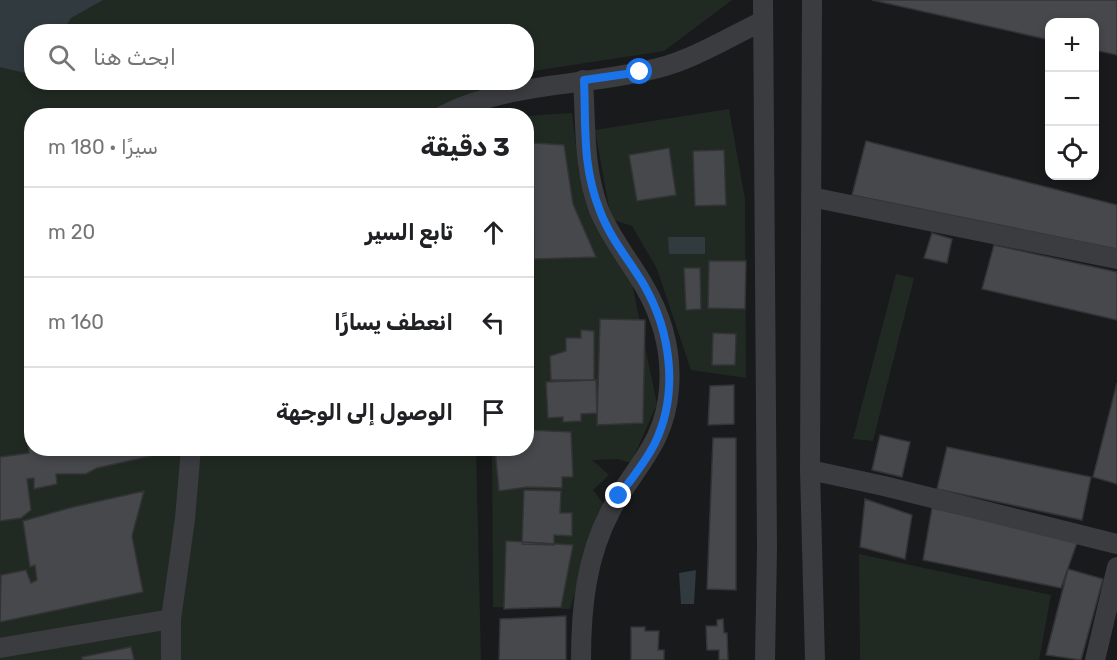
<!DOCTYPE html>
<html lang="ar">
<head>
<meta charset="utf-8">
<style>
  body { margin:0; font-family:Rubik,Cairo,sans-serif; background:#f2f2f2; color:#202124; direction:rtl }
  .controls { position:absolute; right:18px; top:18px; display:grid; overflow:hidden; border-radius:12px; box-shadow:0 3px 9px #0003 }
  .controls button { width:54px; height:54px; display:grid; place-items:center; padding:0; border:0; border-bottom:2px solid #e0e0e0; background:#fff; color:#202124; font:30px sans-serif }
  .stop { position:absolute; width:18px; height:18px; margin:-14px; border:4px solid #1a73e8; border-radius:50%; background:#fff }
  .stop.end { background:#1a73e8; border-color:#fff; box-shadow:0 2px 6px #0008 }
  .list { margin:0; padding:0; list-style:none }
  h2 { display:flex; justify-content:space-between; align-items:center; height:78px; margin:0; padding:0 24px; font-size:26px }
  h2 small { font-size:20px; font-weight:400; color:#757577 }
  .list li { display:grid; grid-template-columns:39px 1fr auto; gap:18px; align-items:center; box-sizing:border-box; height:90px; padding:0 24px; border-top:2px solid #e0e0e0 }
  .list b { display:block; font-size:22px; white-space:nowrap }
  .list em { font-size:20px; font-style:normal; color:#757577 }
  .icon { flex:none; width:33px; height:33px; fill:none; stroke:currentColor; stroke-width:2; stroke-linecap:round; stroke-linejoin:round }
  .map { position:relative; flex:none; width:1117px; height:660px; overflow:hidden; direction:ltr }
  .search { position:absolute; background:#fff; box-shadow:0 3px 9px #0003; left:24px; top:24px; width:510px; height:66px; display:flex; align-items:center; gap:15px; box-sizing:border-box; padding:0 21px; border-radius:24px; color:#757577; font-size:22px }
  .panel { position:absolute; background:#fff; box-shadow:0 3px 9px #0003; left:24px; top:108px; width:510px; height:348px; border-radius:24px; direction:rtl }
  .map>svg:first-child { display:block }
  .green { fill:#212a22 }
  .water { fill:#303a3f }
  .building { fill:#47484c; stroke:#343437; stroke-width:1.5 }
  .lines { fill:none; stroke-linecap:round; stroke-linejoin:round }
  .minor { stroke:#3b3c40; stroke-width:20 }
  .route { stroke:#1a73e8; stroke-width:8 }
</style>
</head>
<body>
<div class="map">
<svg width="1117" height="660" viewBox="0 0 1117 660">
  <rect width="100%" height="100%" fill="#191a1c"/>
  <path class="green" d="M0,0h732l-68,51 -137,21 -1,-40h-494v50l444,1v32l-444,1v332l444,1 5,211h-481z
    M729,109l16,90 1,179 -55,-8 -34,-101 -25,-43 -21,-7 -16,-89z
    M572,113l7,60 51,101 27,130 -26,59 -13,-4 -26,1 17,15 -16,15 10,13 -33,106 -77,-2 -1,-158 34,-1 1,-332z
    M896,274l18,4 -41,163 -20,-2z
    M859,554l192,41 -12,65h-179z"/>
  <path class="water" d="M0,0h103l-32,18 -8,13 -31,1 -1,37 -6,4 -25,-6z
    M668,237h37v17h-36z
    M696,570l-2,34h-13l-2,-31z"/>
  <path class="building" d="M872,0h245v55l-23,-5v-28h-44v18z
    M866,141l251,64v44l-265,-54z
    M533,143l31,2 9,59 23,53 -62,2z
    M669,148l7,47 -39,6 -8,-46z
    M724,150l2,55 -31,1 -2,-55z
    M932,233l20,6 -5,24 -23,-5z
    M994,245l123,27v48l-135,-31z
    M709,261h37l-1,48 -37,-1z
    M684,268h16l1,41 -15,1z
    M600,319l45,1 -2,103 -46,2z
    M581,330l13,1v49h-43l-1,-24 16,-5v-13h15z
    M713,333l23,1 -1,31h-23z
    M596,380l1,33 -16,1v7l-18,1v-5l-15,1 -2,-36z
    M1117,383v101l-24,-7z
    M734,385v39l-26,1 2,-39z
    M32,422v26h118l1,8 -54,12 -11,6h-30l1,10 -23,5v-11l-7,1 4,31 -10,8 -21,3v-64l29,-4 -3,-30z
    M528,430l43,2 2,45h-11v11l-35,-1 -28,4 -4,-43h31z
    M880,435l30,7 -8,35 -30,-7z
    M713,438h23v152l-29,-1z
    M947,447l144,30 -9,43 -145,-31z
    M524,490l37,1 -1,22h12v23l-18,-1v10l-32,-1z
    M144,491l-12,45 11,56 -143,30 1,-47 25,-5 5,13 6,-3 -2,-15 -5,2 -7,-46 50,-14z
    M865,499l47,16 -7,44 -45,-12z
    M932,508l146,32 -17,48 -138,-28z
    M506,541l67,4 -12,62 -57,2z
    M1068,569l35,10 -22,81 -35,-5z
    M566,616v44h-67l1,-41z
    M723,619l1,14h3l1,27h-9v-10h-12l-1,-24h11v-6z
    M631,627h14v4h14l-1,19h6v10h-33z
    M131,647l3,13h-52v-3z"/>
  <g class="lines">
    <path class="minor" d="M763,0l4,549 -2,111
      M812,0l-2,470 5,190
      M442,116c67,-35 144,-29 216,-48 36,-9 71,-31 105,-47
      M811,197l306,62
      M810,470l74,16 233,58
      M0,648l171,-29
      M171,660v-41l14,-100 6,-71
      M581,660c0,-52 5,-103 30,-150 24,-44 54,-66 58,-121 3,-37 -7,-73 -26,-105 -14,-24 -33,-47 -44,-74 -16,-44 -13,-84 -16,-130
      M1095,660l22,-93"/>
  </g>
  <g class="lines">
    <path class="route" d="M619,496c12,-17 26,-33 36,-53 24,-50 16,-111 -11,-158 -15,-25 -34,-47 -44,-74 -18,-45 -14,-84 -16,-131l56,-8"/>
  </g>
</svg>
<div class="controls">
<button>+</button>
<button>−</button>
<button><svg class="icon" aria-label="locate" viewBox="0 0 24 24"><circle cx="12" cy="12" r="6"/><path d="M12 2v4M12 18v4M2 12h4M18 12h4"/></svg></button>
</div>
<div class="stop" style="left:640px;top:72px"></div>
<div class="stop end" style="left:619px;top:496px"></div>
<div class="search"><svg class="icon" aria-label="search" viewBox="0 0 24 24"><circle cx="10" cy="10" r="6"/><path d="M15 15l6 6"/></svg>ابحث هنا</div>
<section class="panel">
<h2>3 دقيقة<small>سيرًا · 180 m</small></h2>
<ul class="list">
<li><svg class="icon" aria-label="ahead" viewBox="0 0 24 24"><path d="M12 20V5M6 11l6-6 6 6"/></svg><div><b>تابع السير</b></div><em>20 m</em></li>
<li><svg class="icon" aria-label="left" viewBox="0 0 24 24"><path d="M17 20v-9H6M10 6l-5 5 5 5"/></svg><div><b>انعطف يسارًا</b></div><em>160 m</em></li>
<li><svg class="icon" aria-label="arrive" viewBox="0 0 24 24"><path d="M6 21V4h12l-3 4 3 4H6"/></svg><div><b>الوصول إلى الوجهة</b></div></li>
</ul>
</section>
</div>
</body>
</html>
